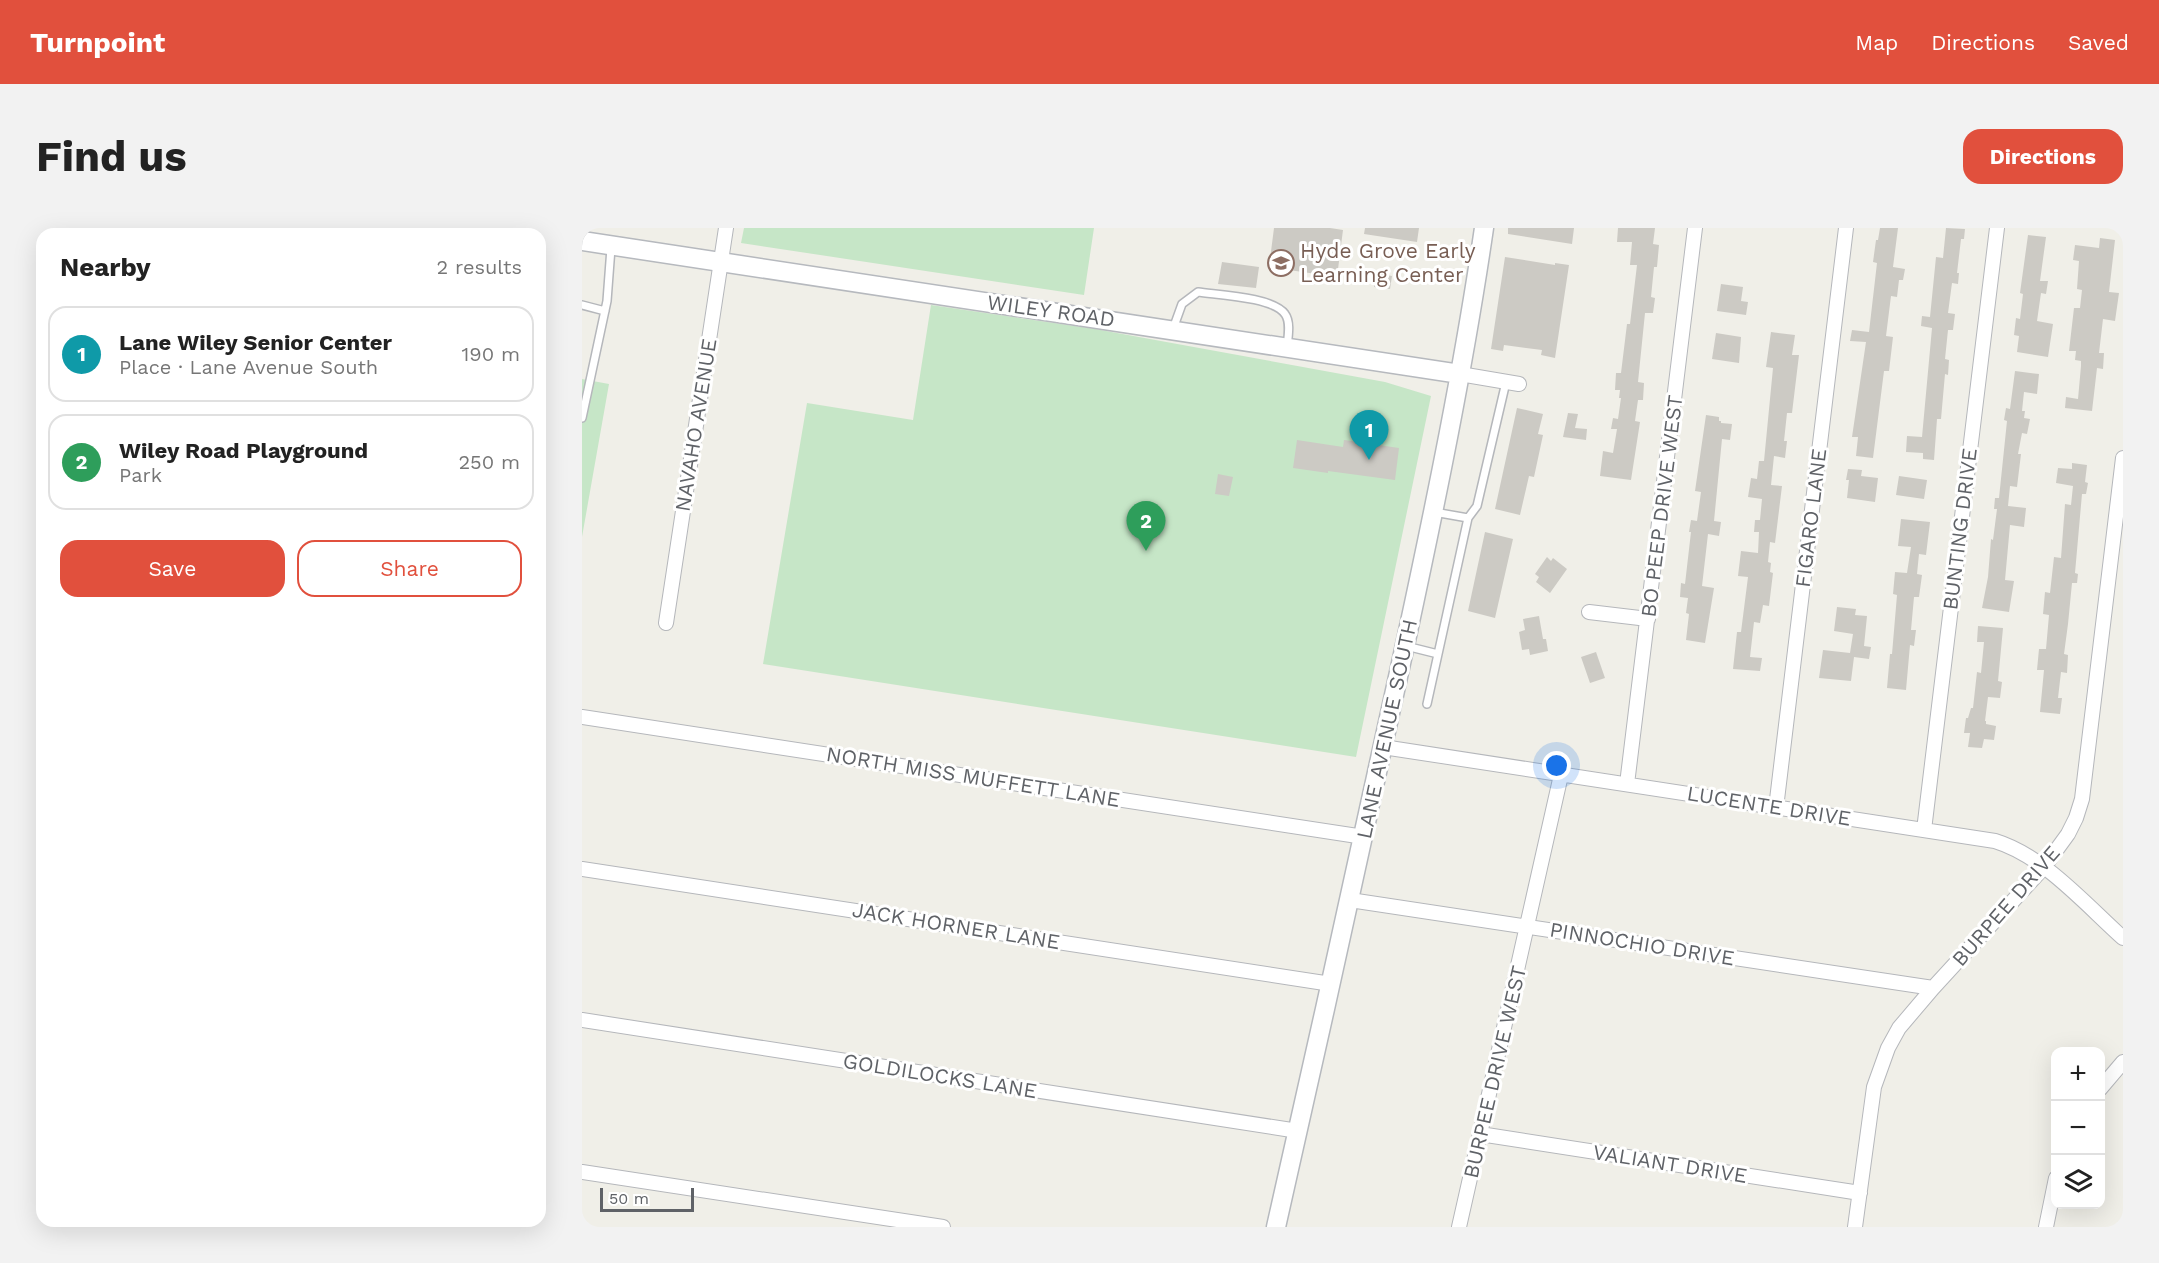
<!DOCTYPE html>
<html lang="en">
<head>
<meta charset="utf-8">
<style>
  body { margin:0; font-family:"Work Sans",sans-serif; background:#f2f2f2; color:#222 }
  .controls { position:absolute; right:18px; bottom:18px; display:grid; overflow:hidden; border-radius:12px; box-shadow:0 6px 24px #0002 }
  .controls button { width:54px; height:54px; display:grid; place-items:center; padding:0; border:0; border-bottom:2px solid #e0e0e0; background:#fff; color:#222; font:30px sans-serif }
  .scale { position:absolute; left:18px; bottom:15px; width:94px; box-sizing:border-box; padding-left:6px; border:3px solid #5f6267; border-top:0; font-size:16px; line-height:21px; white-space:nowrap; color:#5f6267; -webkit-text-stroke:4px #fff; paint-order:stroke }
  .you { position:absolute; left:975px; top:538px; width:21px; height:21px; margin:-15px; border:4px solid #fff; border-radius:50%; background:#1a73e8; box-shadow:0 0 0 9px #1a73e833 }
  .badge { display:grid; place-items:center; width:39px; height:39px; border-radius:50%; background:#e1503d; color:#fff; font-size:20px; font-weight:700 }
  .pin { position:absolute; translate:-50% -50px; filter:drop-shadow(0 2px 3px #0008) }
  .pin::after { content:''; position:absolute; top:32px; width:21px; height:18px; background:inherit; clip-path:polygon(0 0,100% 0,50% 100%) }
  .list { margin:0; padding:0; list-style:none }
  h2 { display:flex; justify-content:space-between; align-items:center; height:78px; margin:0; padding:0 24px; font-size:26px }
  h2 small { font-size:20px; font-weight:400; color:#767676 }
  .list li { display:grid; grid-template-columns:39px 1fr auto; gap:18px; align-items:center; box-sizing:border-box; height:96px; margin:0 12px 12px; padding:0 12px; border:2px solid #e0e0e0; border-radius:18px }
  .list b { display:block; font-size:22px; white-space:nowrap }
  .list p { margin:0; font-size:20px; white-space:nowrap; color:#767676 }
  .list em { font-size:20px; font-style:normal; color:#767676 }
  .actions { display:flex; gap:12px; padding:18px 24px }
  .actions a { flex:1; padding:14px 0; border:2px solid #e1503d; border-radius:18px; text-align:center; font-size:21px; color:#e1503d }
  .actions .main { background:#e1503d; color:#fff }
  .icon { flex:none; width:33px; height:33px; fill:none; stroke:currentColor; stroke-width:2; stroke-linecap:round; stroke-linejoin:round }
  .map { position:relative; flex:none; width:1541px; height:999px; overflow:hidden; border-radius:18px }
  header { display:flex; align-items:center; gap:36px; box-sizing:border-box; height:84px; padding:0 30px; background:#e1503d; color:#fff }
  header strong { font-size:28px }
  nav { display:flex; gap:33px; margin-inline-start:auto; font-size:21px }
  .intro { display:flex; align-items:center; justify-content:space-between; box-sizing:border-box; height:144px; padding:0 36px }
  h1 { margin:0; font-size:42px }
  .button { padding:15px 27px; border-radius:18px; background:#e1503d; color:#fff; font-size:21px; font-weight:700 }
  main { display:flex; gap:36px; padding:0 36px }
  aside { flex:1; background:#fff; border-radius:18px; box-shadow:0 6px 24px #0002 }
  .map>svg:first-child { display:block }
  .green { fill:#c6e6c7 }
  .building { fill:#cccac4 }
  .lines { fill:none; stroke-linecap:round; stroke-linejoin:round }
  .lane-casing { stroke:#b5b7bb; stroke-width:10 }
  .street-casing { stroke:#b5b7bb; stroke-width:16 }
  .secondary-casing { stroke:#b6b9be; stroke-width:21 }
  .lane { stroke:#fff; stroke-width:7 }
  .street { stroke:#fff; stroke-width:14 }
  .secondary { stroke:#fff; stroke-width:18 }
  .labels { text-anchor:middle; stroke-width:6; stroke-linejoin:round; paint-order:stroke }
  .education-label { font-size:21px; fill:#785e54; stroke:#fff; text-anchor:start }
  .street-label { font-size:21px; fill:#5f6267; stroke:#fff }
</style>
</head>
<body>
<header>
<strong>Turnpoint</strong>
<nav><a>Map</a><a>Directions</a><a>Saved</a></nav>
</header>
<div class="intro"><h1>Find us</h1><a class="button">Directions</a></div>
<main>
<aside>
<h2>Nearby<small>2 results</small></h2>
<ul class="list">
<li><span class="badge" style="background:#0f9aa8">1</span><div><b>Lane Wiley Senior Center</b><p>Place · Lane Avenue South</p></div><em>190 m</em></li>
<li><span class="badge" style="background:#2e9e5b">2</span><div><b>Wiley Road Playground</b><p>Park</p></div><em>250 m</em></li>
</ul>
<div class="actions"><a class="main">Save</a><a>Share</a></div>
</aside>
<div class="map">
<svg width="1541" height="999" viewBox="0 0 1541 999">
  <rect width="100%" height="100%" fill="#f0efe8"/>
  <path class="green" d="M162,0h350l-10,67 -343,-52z
    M349,77l164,24 290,53 46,14 -75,361 -593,-93 44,-261 106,17z
    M0,151l27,5 -27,153z"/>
  <path class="building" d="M692,0h56l13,2 -6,47 -68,-10z
    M783,0h54l-2,14 -53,-8z
    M926,0h66l-2,16 -64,-10z
    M1036,0h37l-2,16 6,1 -2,22h-3l-3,30 4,1 -2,15h-8l-7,69 6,1 -1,17h-5l-3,21 5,1 -9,58 -31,-4 3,-25 10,2 4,-24h-6l2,-11 5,1 3,-21h-2l1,-8h-5l1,-17h5l6,-49h3l7,-59h-7l2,-23h-15z
    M1298,0h18l-5,39 12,2 -2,11h-4l-2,17 -6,-1 -5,40 7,1 -4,34h-5l-11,87 -17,-2 2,-19h-6l14,-95 -16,-1 2,-11 17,2 8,-69 -4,-1 3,-22h2z
    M1364,0l19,1 -1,10h-3l-4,34h2l-1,11 -6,-1 -4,30 7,1 -2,16h-5l-3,29 4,1 -1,15 -3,-1 -4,45h-4l-3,41 -11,-1v-6l-17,-1 1,-16 15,1 10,-109 -11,-2 1,-10 8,1 6,-60 7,1z
    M1446,7l18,2 -6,44h8l-2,13 -5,-1 -4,28 16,3 -5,33 -31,-5 2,-16 -5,-1 2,-17 4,1 3,-25 -3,-1z
    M1518,10l15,2 -6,52 10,1 -4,28 -12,-2 -4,34h5l-1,16 -6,-1 -5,43 -27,-3 1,-11 12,2 3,-33v-5l-6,-1 1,-9h-7l5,-43h6l2,-18 -5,-1 2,-28 -6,-1 2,-15 24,3z
    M923,29l50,8v-2l14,2 -14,93 -14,-3 1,-5 -38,-5 -1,6 -12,-2z
    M640,34l37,5 -3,21 -38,-4z
    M794,45l16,3 -2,13 -16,-2z
    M1139,56l22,3 -2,14 7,1 -2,13 -29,-4z
    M1189,104l24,3 -3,20h7l-7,58h-5l-3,28h3l-2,17 -11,-2 -3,29 11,1 -7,57 -5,-1 -2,20 3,1 -1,9 3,1 -4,33 -6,-1 -3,18 -6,-1 -4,35 12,1 -2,13 -27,-2 4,-37h4l7,-55 -10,-1 3,-25 17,2 1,-21h-5l1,-12h5l2,-21 -14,-2 3,-19 6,1 2,-18h5l9,-93 -7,-1z
    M1134,105l25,4 -2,26 -27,-4z
    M1433,143l24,3 -2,20 -13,-2 -2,19h3l-1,7 6,1 -3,15 -5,-1 -4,21h3l-4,33 -7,-1 -2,20 18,2 -2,19 -14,-2 -5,55 9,1 -5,31 -27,-4 6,-31 3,-38 2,1 4,-31h-3l1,-11h4l8,-77 -3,-1 2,-12 4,1z
    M935,180l26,6 -5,20 5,1 -9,42 -5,-1 -9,39 -25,-6z
    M986,185l10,1 -3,14 12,1 -1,11 -23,-3z
    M1124,187l13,2v4h2v2l11,1 -2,16 -8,-1 -8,82 7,1 -2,14 -11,-2 -6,52 12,2 -9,55 -19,-3 3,-26 -3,-1 2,-15 -8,-1 1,-14 4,1 6,-52h-2l2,-12 6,1 4,-29 -6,-1z
    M715,212l46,7 1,-7 55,8 -4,32 -67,-9v2l-35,-5z
    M1490,235l15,2 -2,17 3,1 -2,11h-4l-7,79 3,1 -1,9h-5l-4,41 -4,30 4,1 -1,18 -6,-1 -3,26h4l-2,16 -20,-2 4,-42h-7l2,-21h7l3,-34 -6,-1 2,-22 5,1 4,-36 7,1 4,-54 6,1 2,-19 -17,-3 2,-15 14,1z
    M1266,241l14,1 -1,6 17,2 -3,24 -28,-4 2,-18h-3z
    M636,246l15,3 -4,19 -14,-2z
    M1317,248l28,4 -3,19 -28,-4z
    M1319,291l29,3 -4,33 -7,-1 -2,20 5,1 -3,22h-5l-3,33h5l-2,16 -4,-1 -4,45 -19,-2 3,-34h2l5,-59 -4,-1 2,-22 12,1 4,-26 -13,-1z
    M903,304l28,7 -18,79 -27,-7z
    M965,329l4,4 2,-3 14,11 -17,24 -14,-11 3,-5 -4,-3z
    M1255,379l19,2 -1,6 12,1 -3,30 7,1 -2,12 -15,-2 -3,24 -32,-3 4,-28 27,3 3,-19 -19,-3z
    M957,388l4,23h3l2,12 -18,4 -1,-6 -7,1 -3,-18 6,-2 -2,-11z
    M1396,398l25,2 -5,53 4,1 -2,16 -12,-1 -3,24h1v3l10,2 -2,14 -10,-1 -2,9 -14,-1 2,-14h-6l2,-15h2l3,-10h2l4,-36 4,1 3,-31h-7z
    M1014,424l9,26 -15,5 -9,-26z"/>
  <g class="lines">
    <defs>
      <path id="lane" d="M0,77l23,6
        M591,101l9,-25 16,-12c20,3 75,5 87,22 6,8 3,23 2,33
        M0,190l25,-117 4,-53
        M852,284l34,6 9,-12 29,-124
        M824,418l32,8
        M845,476l41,-186"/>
      <path id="street" d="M878,146l59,10
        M1007,384l59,7
        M84,395l60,-395
        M0,489l782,120
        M801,519l612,94c49,15 90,63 128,97
        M1045,556l68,-556
        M1194,580l70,-580
        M1342,602l73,-602
        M0,641l749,115
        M768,672l583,88
        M0,792l716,111
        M1518,861l23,-27
        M898,906l380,59
        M0,944l361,55
        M877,999l102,-452
        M1273,999l19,-140 14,-39 11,-20 34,-40 111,-121 24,-33 8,-16 6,-19 41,-341
        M1464,999l10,-49"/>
      <path id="secondary" d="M0,13l878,133
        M694,999c44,-197 89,-393 131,-591 29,-135 57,-271 77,-408"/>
    </defs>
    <use href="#lane" class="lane-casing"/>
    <use href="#street" class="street-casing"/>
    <use href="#secondary" class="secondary-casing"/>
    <use href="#lane" class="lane"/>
    <use href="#street" class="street"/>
    <use href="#secondary" class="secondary"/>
  </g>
  <defs>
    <symbol id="school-ring" viewBox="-11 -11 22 22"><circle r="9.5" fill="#fff" stroke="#8d6e63" stroke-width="1.5"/><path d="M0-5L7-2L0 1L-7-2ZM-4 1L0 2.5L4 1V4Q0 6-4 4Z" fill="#8d6e63"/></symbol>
  </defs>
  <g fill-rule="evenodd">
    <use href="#school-ring" x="684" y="20" width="30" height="30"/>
  </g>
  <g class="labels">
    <g class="education-label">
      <text x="718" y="30">Hyde Grove Early<tspan x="718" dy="24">Learning Center</tspan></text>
    </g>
    <g class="street-label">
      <text transform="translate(469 83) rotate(8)" y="7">WILEY ROAD</text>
      <text transform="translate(114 197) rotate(-81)" y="7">NAVAHO AVENUE</text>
      <text transform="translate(1080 278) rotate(-83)" y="7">BO PEEP DRIVE WEST</text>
      <text transform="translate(1229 290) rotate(-83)" y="7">FIGARO LANE</text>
      <text transform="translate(1378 301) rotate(-83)" y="7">BUNTING DRIVE</text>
      <text transform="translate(805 501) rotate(-78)" y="7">LANE AVENUE SOUTH</text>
      <text transform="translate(391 549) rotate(9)" y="7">NORTH MISS MUFFETT LANE</text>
      <text transform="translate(1187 578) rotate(9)" y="7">LUCENTE DRIVE</text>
      <text transform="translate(1424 678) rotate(-49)" y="7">BURPEE DRIVE</text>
      <text transform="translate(374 698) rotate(9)" y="7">JACK HORNER LANE</text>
      <text transform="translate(1060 716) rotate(9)" y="7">PINNOCHIO DRIVE</text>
      <text transform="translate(913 844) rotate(-77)" y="7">BURPEE DRIVE WEST</text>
      <text transform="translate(358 848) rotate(9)" y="7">GOLDILOCKS LANE</text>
      <text transform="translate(1088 936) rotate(9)" y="7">VALIANT DRIVE</text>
    </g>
  </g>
</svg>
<div class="controls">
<button>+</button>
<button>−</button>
<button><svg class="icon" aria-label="layers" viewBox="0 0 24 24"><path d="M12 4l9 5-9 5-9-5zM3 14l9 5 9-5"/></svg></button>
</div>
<div class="scale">50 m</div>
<div class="you"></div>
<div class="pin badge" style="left:787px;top:232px;background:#0f9aa8">1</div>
<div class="pin badge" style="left:564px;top:323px;background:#2e9e5b">2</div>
</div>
</main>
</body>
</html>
